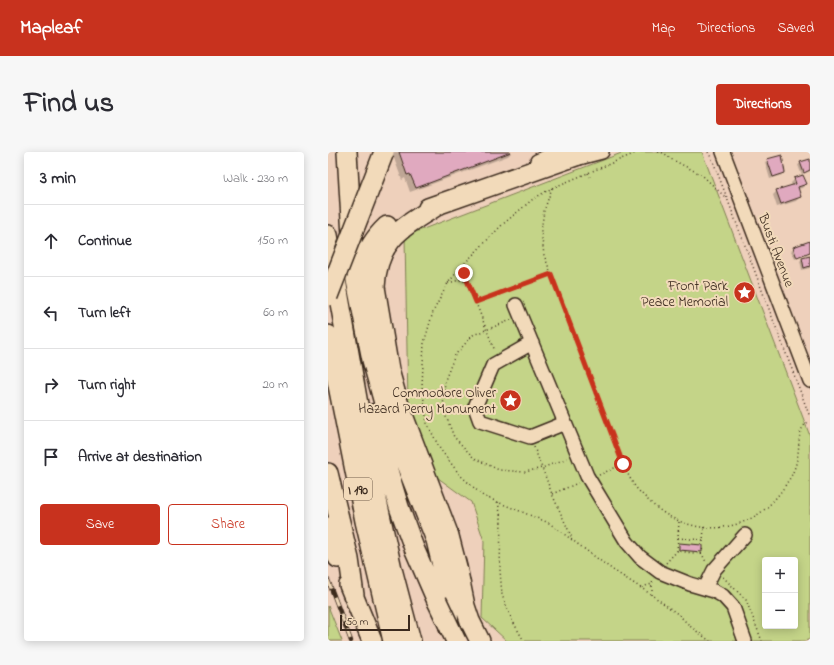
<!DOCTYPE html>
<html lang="en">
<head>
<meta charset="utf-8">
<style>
  body { margin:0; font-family:"Indie Flower",sans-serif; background:#f7f7f7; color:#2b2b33 }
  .controls { position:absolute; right:12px; bottom:12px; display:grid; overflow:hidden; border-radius:4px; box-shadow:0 2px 10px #0003 }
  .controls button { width:36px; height:36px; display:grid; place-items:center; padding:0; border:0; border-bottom:1px solid #e1e1e2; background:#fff; color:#2b2b33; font:20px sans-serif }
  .scale { position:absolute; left:12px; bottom:10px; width:70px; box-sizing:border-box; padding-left:4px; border:2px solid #3b2a1e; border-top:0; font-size:11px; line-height:14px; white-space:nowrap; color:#3b2a1e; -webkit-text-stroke:3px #f2daba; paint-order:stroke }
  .stop { position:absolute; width:12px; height:12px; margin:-9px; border:3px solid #c8321e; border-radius:50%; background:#fff }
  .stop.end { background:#c8321e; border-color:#fff; box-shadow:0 1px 4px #0008 }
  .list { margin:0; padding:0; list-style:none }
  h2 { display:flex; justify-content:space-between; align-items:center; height:52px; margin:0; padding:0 16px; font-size:17px }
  h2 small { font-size:13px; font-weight:400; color:#7c7c81 }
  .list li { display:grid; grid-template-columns:26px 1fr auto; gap:12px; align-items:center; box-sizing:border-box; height:72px; padding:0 16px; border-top:1px solid #e1e1e2 }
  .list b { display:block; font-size:15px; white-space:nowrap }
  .list em { font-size:13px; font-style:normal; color:#7c7c81 }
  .actions { display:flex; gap:8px; padding:12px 16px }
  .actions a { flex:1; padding:9px 0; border:1px solid #c8321e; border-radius:4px; text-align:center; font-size:14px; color:#c8321e }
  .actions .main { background:#c8321e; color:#fff }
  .icon { flex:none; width:22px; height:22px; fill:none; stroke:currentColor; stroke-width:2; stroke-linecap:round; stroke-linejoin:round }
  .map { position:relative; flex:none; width:482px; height:489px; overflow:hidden; border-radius:4px }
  header { display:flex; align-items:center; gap:24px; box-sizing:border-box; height:56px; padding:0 20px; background:#c8321e; color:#fff }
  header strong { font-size:19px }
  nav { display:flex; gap:22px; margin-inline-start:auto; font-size:14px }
  .intro { display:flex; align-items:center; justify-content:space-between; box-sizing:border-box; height:96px; padding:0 24px }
  h1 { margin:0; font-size:28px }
  .button { padding:10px 18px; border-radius:4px; background:#c8321e; color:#fff; font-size:14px; font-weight:700 }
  main { display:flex; gap:24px; padding:0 24px }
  aside { flex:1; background:#fff; border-radius:4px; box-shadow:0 2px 10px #0003 }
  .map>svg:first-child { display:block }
  .green { fill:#c4d488; stroke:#807f53; fill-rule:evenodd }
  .shadow { fill:#0003 }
  .building { fill:#e0a9bf; stroke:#3b2a1e }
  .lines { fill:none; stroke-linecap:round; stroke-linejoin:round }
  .minor-casing { stroke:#3b2a1e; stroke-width:16 }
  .highway-casing { stroke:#3b2a1e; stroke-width:22 }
  .path { stroke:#3b2a1e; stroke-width:1.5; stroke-dasharray:1 3; stroke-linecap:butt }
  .minor { stroke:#f2daba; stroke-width:13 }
  .highway { stroke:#f2daba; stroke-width:19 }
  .rail-casing { stroke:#3b2a1e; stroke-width:4.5 }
  .rail { stroke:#f2daba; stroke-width:3; stroke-dasharray:9; stroke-linecap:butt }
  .highway-bridge-casing { stroke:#3b2a1e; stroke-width:22; stroke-linecap:butt }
  .highway-bridge { stroke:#f2daba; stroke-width:19 }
  .route { stroke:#c8321e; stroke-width:5 }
  .labels { text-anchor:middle; stroke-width:4; stroke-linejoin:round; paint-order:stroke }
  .shield { fill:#f2daba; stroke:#725f4d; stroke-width:1 }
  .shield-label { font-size:13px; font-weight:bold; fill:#3b2a1e }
  .street-label { font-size:14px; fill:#3b2a1e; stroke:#f2daba }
  .poi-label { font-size:14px; fill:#3b2a1e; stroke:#f2daba; text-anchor:end }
</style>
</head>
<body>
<header>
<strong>Mapleaf</strong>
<nav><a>Map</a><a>Directions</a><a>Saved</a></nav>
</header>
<div class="intro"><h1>Find us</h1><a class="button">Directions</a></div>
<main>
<aside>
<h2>3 min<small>Walk · 230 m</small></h2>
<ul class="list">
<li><svg class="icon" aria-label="ahead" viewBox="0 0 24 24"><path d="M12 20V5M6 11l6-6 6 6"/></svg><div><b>Continue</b></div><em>150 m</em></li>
<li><svg class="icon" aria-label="left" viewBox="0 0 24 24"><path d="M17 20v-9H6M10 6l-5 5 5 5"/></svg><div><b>Turn left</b></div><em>60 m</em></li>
<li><svg class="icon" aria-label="right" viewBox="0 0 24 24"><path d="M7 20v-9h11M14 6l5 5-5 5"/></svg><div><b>Turn right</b></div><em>20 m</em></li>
<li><svg class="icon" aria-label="arrive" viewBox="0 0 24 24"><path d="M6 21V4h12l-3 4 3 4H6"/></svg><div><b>Arrive at destination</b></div></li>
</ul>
<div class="actions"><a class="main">Save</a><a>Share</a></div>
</aside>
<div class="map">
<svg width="482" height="489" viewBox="0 0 482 489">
  <rect width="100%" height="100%" fill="#eed0bb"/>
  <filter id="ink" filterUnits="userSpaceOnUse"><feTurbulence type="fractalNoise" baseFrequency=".025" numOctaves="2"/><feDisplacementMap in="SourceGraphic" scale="8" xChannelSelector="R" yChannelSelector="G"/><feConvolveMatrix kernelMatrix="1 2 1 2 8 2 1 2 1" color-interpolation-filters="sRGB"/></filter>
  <g filter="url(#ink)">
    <path class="green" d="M296,0h78l108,284v203l-5,2h-298l-25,-23 2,-77 -13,-39 -37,-27 -26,-69 -3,-170zM437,408h30v66h-30z
      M0,454l14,35h-14z"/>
    <path class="shadow" d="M65,0h119l-4,4 -98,36 -5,-14 -3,2 -10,-27z
      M440,8l16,13 -2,2 -12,4 -5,-17z
      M473,11h9v8l-8,3 4,10 -4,4 -4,1 2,8 -4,4 -19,6 -4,-12 4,-4 15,-5 -1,-3 4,-4 7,-3 -4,-11z
      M482,90v11l-15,6 -4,-8 3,-3z
      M482,105v11l-8,2 -2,-9 2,-2z
      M352,392l21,7 -1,1 -22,-2z"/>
    <path class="building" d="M71,0h112l-95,36 -6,-14 -3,1z
      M454,3l3,18 -12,4 -6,-18z
      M482,7v11l-6,3 -4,-11z
      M475,23l4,9 -9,3 3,10 -20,7 -5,-14 20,-6 -2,-6z
      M482,89v12l-13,5 -4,-11z
      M482,104v10l-6,2 -2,-10z
      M351,391l23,2v7l-23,-2z"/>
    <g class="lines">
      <defs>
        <path id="minor" d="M395,0l87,229
          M251,6l23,-6
          M209,9l20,-9
          M188,153l71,171 40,66 13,15 20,15 30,12 24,7 9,5 10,11 12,34
          M204,191l-39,22 -18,42 5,14 50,16 35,-14
          M377,436l9,-18 31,-35"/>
        <path id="highway" d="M19,0l7,118 18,90 17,61 47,119 5,21 6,30 2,37
          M112,52c-37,23 -63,35 -65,83l14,83 9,32 51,134 8,31 8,39 5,15 10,20
          M100,56l159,-56
          M0,83l39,220 25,114 19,72
          M33,128c1,-21 11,-40 26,-54
          M0,183l37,186 28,120
          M43,262l28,93 15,41 23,53
          M0,321l21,86 5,36
          M0,375l10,31
          M21,433l23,56"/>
      </defs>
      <use href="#minor" class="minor-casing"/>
      <use href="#highway" class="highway-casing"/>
      <path class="path" d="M310,0l-86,36 -19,11 -31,26 -39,40 -15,18 -15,29 -9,31 -2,43 5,37 13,26 20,26 23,21 66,27 64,47 39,25 27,20 12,12 19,14
        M330,0l6,1 7,6 31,16 24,23
        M380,0l5,9 97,256
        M260,21l2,4
        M224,36l-8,23 -3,20 3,24 79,209c3,6 6,13 10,19 3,6 9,11 14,16 30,31 76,39 113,14 11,-8 21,-20 28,-32 6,-8 9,-19 10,-28 2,-13 -1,-25 12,-32
        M135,113l1,8 31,78
        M120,131l12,-3 7,2
        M148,150l75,-28
        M183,168l-38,15 -18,20 -10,25 -2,29 11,28 20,21 25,12 26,2 17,-4 26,-10
        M206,295l18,47 20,44
        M271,323l24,-11
        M224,342l26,-11
        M170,350l3,16 -1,52 2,25 10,25 12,21
        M350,386l25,2
        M349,399l2,-29
        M374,402l2,-26
        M338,411l11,-12 25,3 4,8
        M395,425l23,23 16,41
        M314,435l10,-3
        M324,443v-11l1,-3"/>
      <use href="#minor" class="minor"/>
      <use href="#highway" class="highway"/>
      <defs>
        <path id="rail" d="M0,428l23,61"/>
      </defs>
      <use href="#rail" class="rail-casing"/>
      <use href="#rail" class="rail"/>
      <defs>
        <path id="highway-bridge" d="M0,144l56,-144
          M109,449l19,40"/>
      </defs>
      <use href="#highway-bridge" class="highway-bridge-casing"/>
      <use href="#highway-bridge" class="highway-bridge"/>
    </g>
  </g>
  <g class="lines" filter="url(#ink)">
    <path class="route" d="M136,121l12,29 75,-28 72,190"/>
  </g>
  <defs>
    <symbol id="sight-disc" viewBox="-11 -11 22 22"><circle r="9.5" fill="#c8321e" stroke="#f2daba"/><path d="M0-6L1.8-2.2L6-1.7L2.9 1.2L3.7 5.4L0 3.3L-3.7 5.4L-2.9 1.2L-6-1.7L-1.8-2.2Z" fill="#fff"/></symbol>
  </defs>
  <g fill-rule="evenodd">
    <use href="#sight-disc" x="404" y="128" width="25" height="25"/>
    <use href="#sight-disc" x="170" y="236" width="25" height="25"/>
  </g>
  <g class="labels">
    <rect class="shield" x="16" y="326" width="28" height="22" rx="3"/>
    <g class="shield-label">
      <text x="30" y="342">I 190</text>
    </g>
    <g class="street-label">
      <text transform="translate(449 98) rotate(69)" y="5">Busti Avenue</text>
    </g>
    <g class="poi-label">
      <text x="400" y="138">Front Park<tspan x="400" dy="16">Peace Memorial</tspan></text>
      <text x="168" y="245">Commodore Oliver<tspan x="168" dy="16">Hazard Perry Monument</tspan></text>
    </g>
  </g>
</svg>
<div class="controls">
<button>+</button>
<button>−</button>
</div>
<div class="scale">50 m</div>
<div class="stop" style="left:295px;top:312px"></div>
<div class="stop end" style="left:136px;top:121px"></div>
</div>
</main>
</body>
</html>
